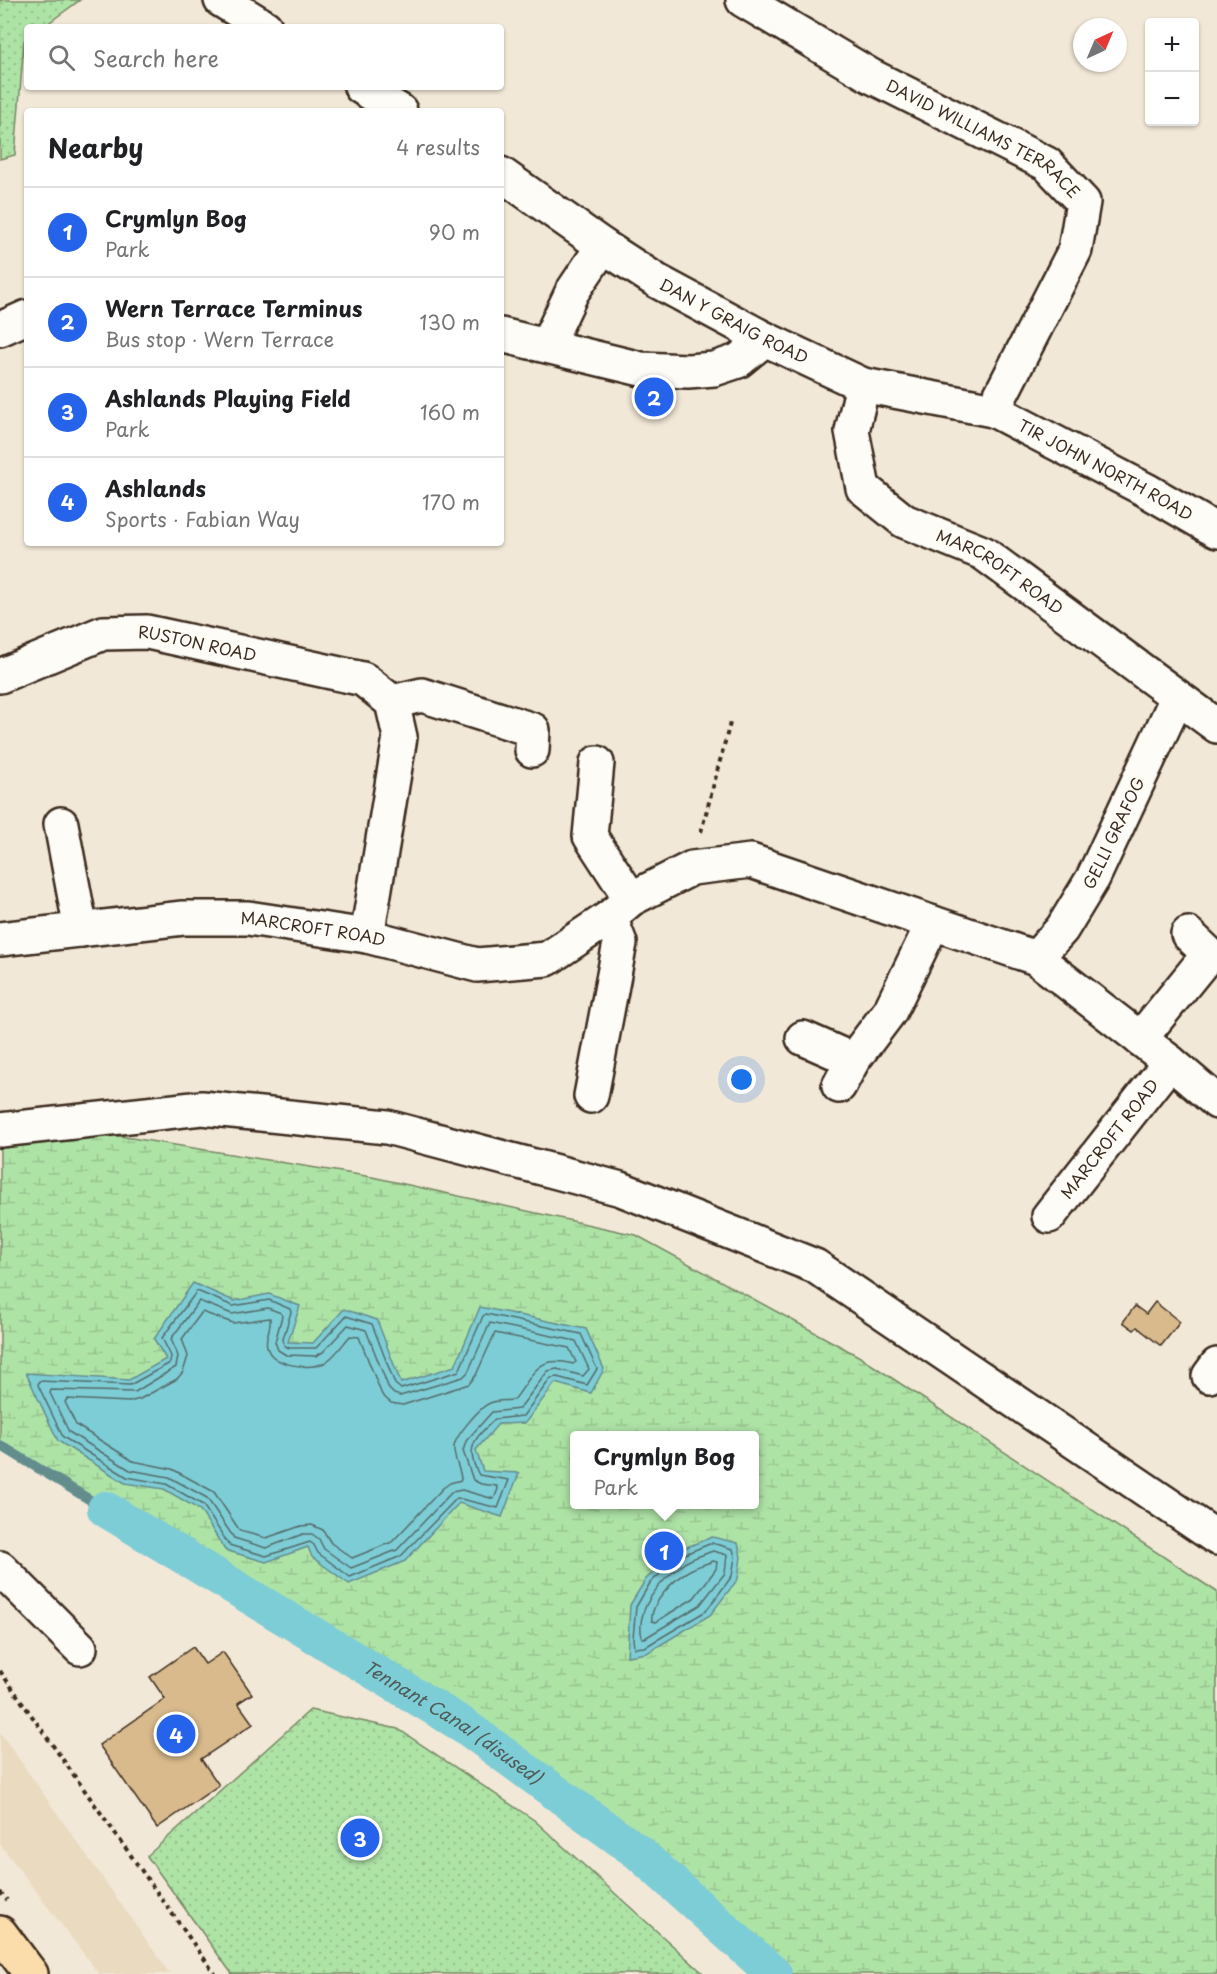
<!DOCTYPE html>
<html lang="en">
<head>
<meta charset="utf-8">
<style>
  body { margin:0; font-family:"Playpen Sans",sans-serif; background:#f6f6f6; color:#202124 }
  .controls { position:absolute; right:18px; top:18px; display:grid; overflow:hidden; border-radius:6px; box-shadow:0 2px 4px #0004 }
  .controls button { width:54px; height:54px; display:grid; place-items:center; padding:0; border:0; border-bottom:2px solid #e0e0e0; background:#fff; color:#202124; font:30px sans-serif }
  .compass { position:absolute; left:1073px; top:18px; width:54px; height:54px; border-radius:50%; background:#fff; box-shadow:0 2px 4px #0004; rotate:44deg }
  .you { position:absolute; left:742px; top:1080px; width:21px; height:21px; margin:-15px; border:4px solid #fff; border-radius:50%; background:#1a73e8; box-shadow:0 0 0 9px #1a73e833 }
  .badge { display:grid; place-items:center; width:39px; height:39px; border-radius:50%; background:#2563eb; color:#fff; font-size:20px; font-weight:700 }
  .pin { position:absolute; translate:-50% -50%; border:3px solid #fff; box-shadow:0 2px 6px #0006 }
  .popup { position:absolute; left:570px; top:1431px; width:189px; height:78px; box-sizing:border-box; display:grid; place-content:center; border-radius:6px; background:#fff; filter:drop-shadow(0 2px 4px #0005); font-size:20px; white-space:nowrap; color:#757577 }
  .popup b { font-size:22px; color:#202124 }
  .popup::after { content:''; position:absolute; left:50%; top:100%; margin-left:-12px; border:12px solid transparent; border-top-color:#fff }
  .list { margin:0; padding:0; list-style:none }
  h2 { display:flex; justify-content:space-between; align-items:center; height:78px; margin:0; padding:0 24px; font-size:26px }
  h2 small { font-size:20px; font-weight:400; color:#757577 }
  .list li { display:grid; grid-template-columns:39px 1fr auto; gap:18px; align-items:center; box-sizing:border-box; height:90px; padding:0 24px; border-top:2px solid #e0e0e0 }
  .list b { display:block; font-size:22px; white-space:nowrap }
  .list p { margin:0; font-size:20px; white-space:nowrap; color:#757577 }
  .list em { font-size:20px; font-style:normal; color:#757577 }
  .icon { flex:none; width:33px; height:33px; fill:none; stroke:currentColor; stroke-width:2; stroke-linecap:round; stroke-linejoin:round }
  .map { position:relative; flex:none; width:1217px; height:1974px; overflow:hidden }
  .search { position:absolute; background:#fff; box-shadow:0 2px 4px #0004; left:24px; top:24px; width:480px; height:66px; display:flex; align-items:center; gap:15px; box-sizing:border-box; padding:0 21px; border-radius:6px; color:#757577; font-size:22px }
  .panel { position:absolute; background:#fff; box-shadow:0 2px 4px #0004; left:24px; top:108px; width:480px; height:438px; border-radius:6px }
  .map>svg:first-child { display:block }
  .built { fill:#eadac0 }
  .wetland { fill:url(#wetland-marsh); stroke:#748662; stroke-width:1.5; fill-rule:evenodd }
  .park { fill:url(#park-dots); stroke:#748662; stroke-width:1.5 }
  .water { fill:#7dcdd7; stroke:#638c8d; stroke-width:1.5 }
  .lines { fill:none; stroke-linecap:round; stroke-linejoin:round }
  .shore { stroke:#556b68; stroke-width:1.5 }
  .stream { stroke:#638c8d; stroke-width:10 }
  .canal { stroke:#7dcdd7; stroke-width:36 }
  .building { fill:#d8ba8c; stroke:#3b2a1e; stroke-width:1.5 }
  .minor-casing { stroke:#3b2a1e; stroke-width:38 }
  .highway-casing { stroke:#3b2a1e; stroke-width:38 }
  .path { stroke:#3b2a1e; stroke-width:4; stroke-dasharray:4.5 4.5; stroke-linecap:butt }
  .minor { stroke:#fdfcf7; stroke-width:33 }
  .highway { stroke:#faddab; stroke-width:33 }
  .labels { text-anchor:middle; stroke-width:6; stroke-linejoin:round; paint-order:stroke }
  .street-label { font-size:16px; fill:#3b2a1e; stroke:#fdfcf7 }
  .water-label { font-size:18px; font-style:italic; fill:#4f5b56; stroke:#fdfcf7 }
</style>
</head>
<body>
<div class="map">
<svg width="1217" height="1974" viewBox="0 0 1217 1974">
  <defs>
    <pattern id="wetland-marsh" width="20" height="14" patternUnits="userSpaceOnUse" patternTransform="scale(1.5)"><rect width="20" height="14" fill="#aee3a6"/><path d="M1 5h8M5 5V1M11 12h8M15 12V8" fill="none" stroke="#97c38e"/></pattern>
    <pattern id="park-dots" width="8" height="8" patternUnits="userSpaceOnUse" patternTransform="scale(1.5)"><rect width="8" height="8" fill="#aee3a6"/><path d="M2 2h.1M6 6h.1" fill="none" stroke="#97c38e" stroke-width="1.8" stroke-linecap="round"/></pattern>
  </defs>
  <rect width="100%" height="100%" fill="#f2e8d7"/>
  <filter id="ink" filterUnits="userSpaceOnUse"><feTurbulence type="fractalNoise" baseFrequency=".0167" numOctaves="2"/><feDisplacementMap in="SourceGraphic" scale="12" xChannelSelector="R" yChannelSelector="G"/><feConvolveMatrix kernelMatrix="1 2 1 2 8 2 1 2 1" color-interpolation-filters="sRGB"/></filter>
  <g filter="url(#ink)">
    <path class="built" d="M0,1732l170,242h-71l-99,-130z"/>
    <path class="wetland" d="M82,1130l290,47 264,58 224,122 357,235v382h-443l-135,-121 -175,-128 -464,-280v-299zM574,1436h180v68h-180z"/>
    <path class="park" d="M0,0h80l-37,27h-16v11l-3,3 -9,114 -15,4z
      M310,1710l88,19 136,91 170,154h-472l-85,-118z"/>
    <path class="water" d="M193,1283l41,18 35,-7 31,12 -12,36 25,1 31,-34 33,11 24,63 54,-17 25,-59 106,22 18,40 -13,24 -36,-10 -30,40 -27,1 -22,26 7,21 36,2 -17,44 -43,-14 -54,58 -56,23 -37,-27 -4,-10 -42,15 -41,-12 -25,-40 -36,-21 -39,-6 -67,-42 -32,-68 103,7 37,-21 -12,-20z
      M712,1537l26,6 3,14 -3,22 -28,36 -63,38 -20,3 3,-51 16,-26 31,-28z"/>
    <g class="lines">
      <path class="shore" d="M197,1291l36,15 36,-6 21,9 1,3 -8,27 1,6 5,3h27l30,-32 26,8 23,60 6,5 58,-18 24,-55 3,-2 95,20 16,35 -10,16 -30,-8 -6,1 -28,38 -28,3c-20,19 -31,29 -16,56l30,5 -11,28 -41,-10 -56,58 -51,21 -32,-24 -4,-8 -4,-3 -44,14 -37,-11 -26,-40 -37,-21 -39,-7 -64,-40 -25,-52 1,-4 91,4 40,-22 1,-7 -9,-18z
        M199,1301l33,13 36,-6 13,5 1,3 -7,26 3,8 8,5 30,1 7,-4 25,-27 18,5 23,59 5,5 6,2 63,-19 5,-5 22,-49 86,18 13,28 -6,7 -26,-7 -9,2 -29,38 -27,3 -26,29 -3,10 10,29 8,4 16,2 1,3 -4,10 -32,-9 -10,2 -55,58 -46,18 -27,-19 -5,-10 -7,-5h-9l-37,14 -32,-10 -27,-40 -38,-21 -39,-7 -61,-38 -19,-39 1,-3 84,2 41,-25 2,-11 -7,-17z
        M202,1312l31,11 37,-5c2,11 -7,20 -2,32 7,16 41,20 56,13 10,-5 18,-18 26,-27l9,1 23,58 9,8 12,2 66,-21 7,-9 19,-42 74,15 7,14 -3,2c-37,-10 -39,11 -59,36 -8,1 -17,0 -24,3 -10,4 -35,33 -36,44 -1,12 7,22 7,33l-11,3 -7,5 -51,54 -40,16 -21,-15 -8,-13 -11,-5 -11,1 -35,12 -26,-7 -26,-39 -42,-23 -39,-8 -57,-36 -11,-23 2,-3 62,3 11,-3 37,-20 6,-7 5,-16 -6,-17z
        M712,1543l21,6 2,8 -3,19 -26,35 -61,36 -11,1 -1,-10 3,-31 14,-24 30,-27z
        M713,1551l14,4 -2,18 -25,32 -55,33h-3c-7,-30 18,-57 41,-74 8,-6 20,-9 30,-13z
        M713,1561l4,1 -1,7 -22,29 -38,24 -4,-1c-3,-17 24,-44 38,-51 7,-4 16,-6 23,-9z"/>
      <path class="stream" d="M0,1445l105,64"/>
      <path class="canal" id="s1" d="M105,1509l358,216 176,128 135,121"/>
    </g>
    <path class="building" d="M1155,1302l25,20 -19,24 -24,-19 -3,3 -11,-8 12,-16 11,8z
      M193,1647l12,17 18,-12 29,42 -14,9 15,21 -52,35 18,26 -62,43 -58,-83 66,-46 -15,-22z"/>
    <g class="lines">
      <defs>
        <g id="minor">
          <path d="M221,0l44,27"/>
          <path id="s2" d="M743,0l128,76 176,88 36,38 -8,48 -82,160"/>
          <path d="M361,87l39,24"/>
          <path id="s3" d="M501,174l102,72 54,35 108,58 98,46 130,25 153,80 71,41"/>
          <path d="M0,329l27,-12"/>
          <path d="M501,335l140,34 47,2 26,-2 24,-8 27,-22"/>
          <path d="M547,345l25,-53 31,-46"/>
          <path id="s4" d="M863,385l-11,46 11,57 41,33 79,32 234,173"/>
          <path id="s5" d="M0,676l103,-43 44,-1 216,47 29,23 8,35 -33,199"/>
          <path d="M392,702l30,-7 111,35 -1,20"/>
          <path d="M597,763l-7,73 41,63"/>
          <path d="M61,824l20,106"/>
          <path id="s6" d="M0,939l183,-21h65l119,18 110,29 70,-6 63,-42 21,-18 61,-31 59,-7 285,97 134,104 47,40"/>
          <path id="s7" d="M1036,958l26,-29 31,-51 84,-180"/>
          <path d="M803,1038l50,22"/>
          <path d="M1140,1039l69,-85 -21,-20"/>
          <path d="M839,1086l14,-26 37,-49 43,-88"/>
          <path d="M591,1096l29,-153 -10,-26"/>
          <path d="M0,1130l202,-22 185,19 234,62 194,77 402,272"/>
          <path id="s8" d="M1049,1216l121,-154"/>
          <path d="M1209,1376l8,-11"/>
          <path d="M0,1568l80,80"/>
        </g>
        <path id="highway" d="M0,1933l31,41"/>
      </defs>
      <use href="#minor" class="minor-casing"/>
      <use href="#highway" class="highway-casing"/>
      <path class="path" d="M701,832l29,-109
        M0,1671l215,303
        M0,1892l7,8"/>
      <use href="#minor" class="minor"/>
      <use href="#highway" class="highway"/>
    </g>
  </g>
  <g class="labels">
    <g class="street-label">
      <text dy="6" stroke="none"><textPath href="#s2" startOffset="278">DAVID WILLIAMS TERRACE</textPath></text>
      <text dy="6" stroke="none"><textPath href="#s3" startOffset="276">DAN Y GRAIG ROAD</textPath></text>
      <text dy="6" stroke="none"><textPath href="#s3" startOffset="680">TIR JOHN NORTH ROAD</textPath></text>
      <text dy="6" stroke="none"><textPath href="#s4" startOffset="267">MARCROFT ROAD</textPath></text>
      <text dy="6" stroke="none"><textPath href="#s5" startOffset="207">RUSTON ROAD</textPath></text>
      <text dy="6" stroke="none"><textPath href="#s7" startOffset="148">GELLI GRAFOG</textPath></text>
      <text dy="6" stroke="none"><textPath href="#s6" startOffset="315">MARCROFT ROAD</textPath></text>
      <text dy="6" stroke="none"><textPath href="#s8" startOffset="98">MARCROFT ROAD</textPath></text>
    </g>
    <g class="water-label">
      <text dy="6" stroke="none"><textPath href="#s1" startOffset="408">Tennant Canal (disused)</textPath></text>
    </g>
  </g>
</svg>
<div class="controls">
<button>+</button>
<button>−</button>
</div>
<svg class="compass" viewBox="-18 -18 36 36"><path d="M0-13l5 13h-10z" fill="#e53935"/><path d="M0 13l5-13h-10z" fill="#757577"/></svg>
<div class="you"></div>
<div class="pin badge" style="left:664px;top:1551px">1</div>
<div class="popup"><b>Crymlyn Bog</b>Park</div>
<div class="pin badge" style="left:654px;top:397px">2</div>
<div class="pin badge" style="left:360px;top:1838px">3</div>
<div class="pin badge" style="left:176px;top:1734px">4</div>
<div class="search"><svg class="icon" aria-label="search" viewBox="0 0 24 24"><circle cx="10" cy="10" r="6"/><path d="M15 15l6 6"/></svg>Search here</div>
<section class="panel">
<h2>Nearby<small>4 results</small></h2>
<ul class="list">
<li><span class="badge">1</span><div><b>Crymlyn Bog</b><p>Park</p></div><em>90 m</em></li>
<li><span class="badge">2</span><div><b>Wern Terrace Terminus</b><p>Bus stop · Wern Terrace</p></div><em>130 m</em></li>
<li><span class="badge">3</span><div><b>Ashlands Playing Field</b><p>Park</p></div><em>160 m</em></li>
<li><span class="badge">4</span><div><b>Ashlands</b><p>Sports · Fabian Way</p></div><em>170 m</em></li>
</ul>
</section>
</div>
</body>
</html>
